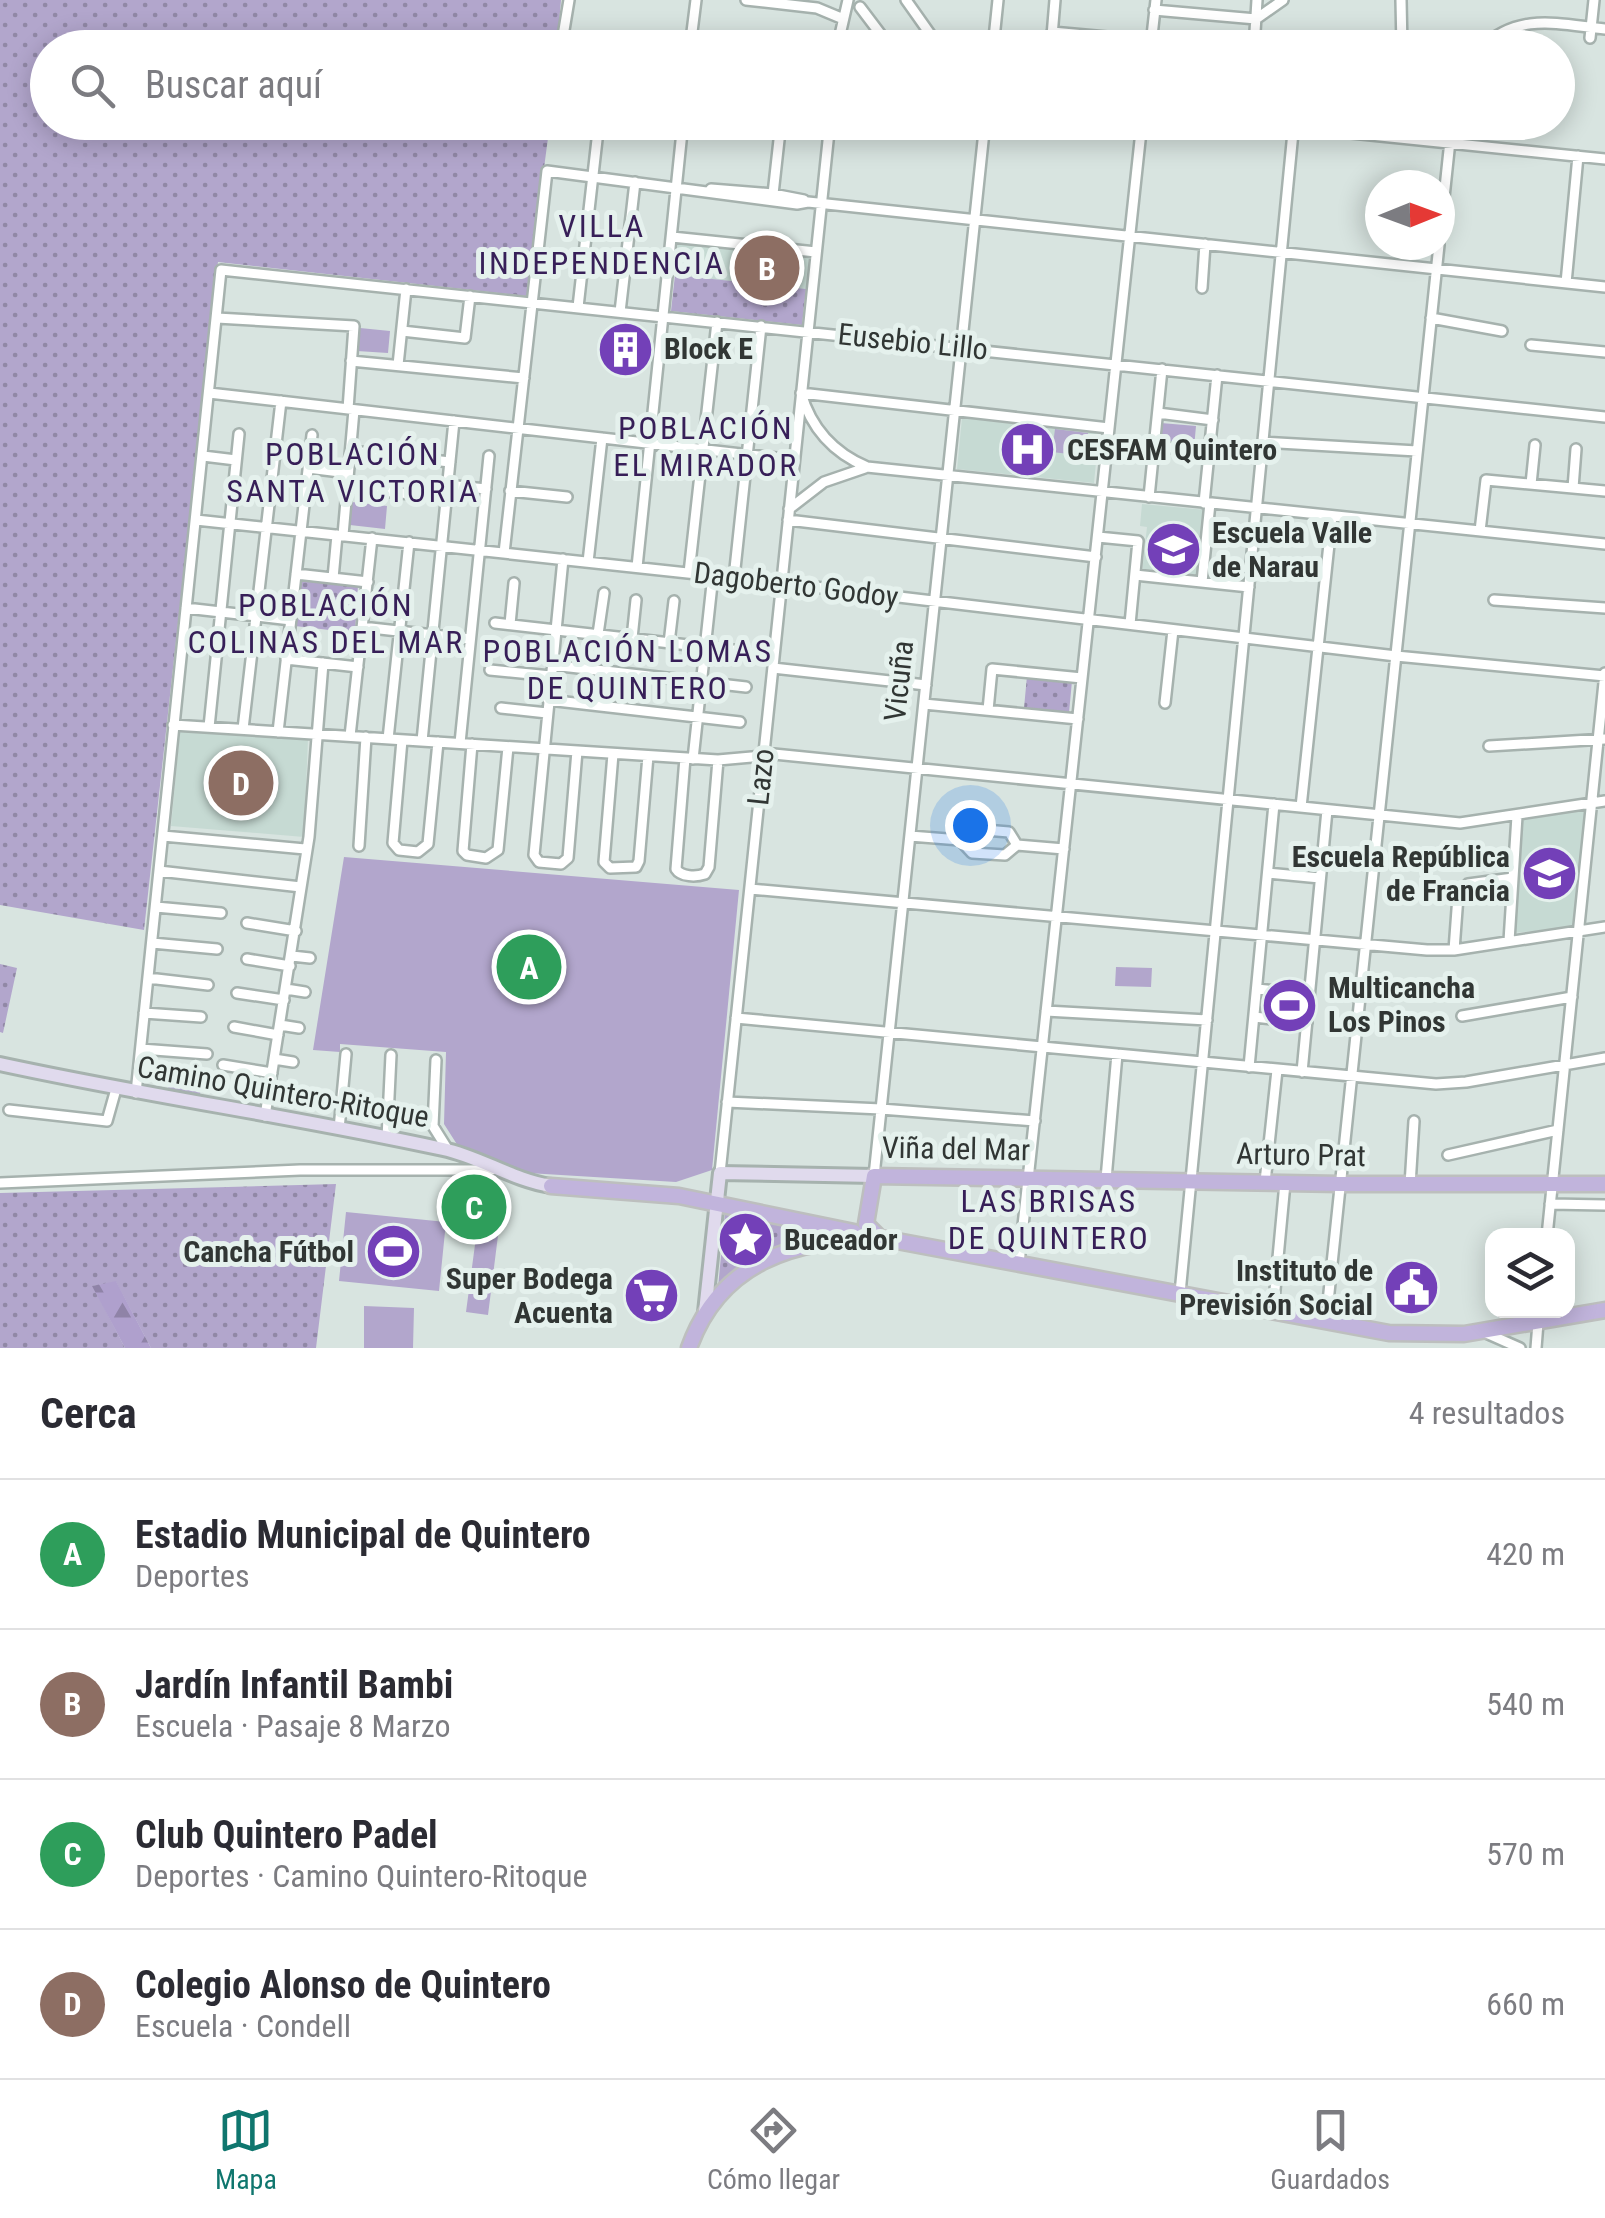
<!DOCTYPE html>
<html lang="es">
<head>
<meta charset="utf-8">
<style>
  body { margin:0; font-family:"Roboto Condensed",sans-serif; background:#f2f2f3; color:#2b2b33 }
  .controls { position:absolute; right:30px; bottom:30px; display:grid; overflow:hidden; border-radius:20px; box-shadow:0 5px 25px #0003 }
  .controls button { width:90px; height:90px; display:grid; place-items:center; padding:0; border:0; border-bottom:2px solid #e1e1e2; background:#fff; color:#2b2b33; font:50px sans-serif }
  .compass { position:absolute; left:1365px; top:170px; width:90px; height:90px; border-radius:50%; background:#fff; box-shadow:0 5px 25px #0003; rotate:89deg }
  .you { position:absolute; left:970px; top:825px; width:35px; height:35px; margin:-25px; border:8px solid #fff; border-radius:50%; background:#1a73e8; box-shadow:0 0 0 15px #1a73e833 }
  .badge { display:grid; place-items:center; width:65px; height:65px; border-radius:50%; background:#0f766e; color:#fff; font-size:32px; font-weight:700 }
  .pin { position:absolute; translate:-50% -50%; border:5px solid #fff; box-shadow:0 2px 10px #0006 }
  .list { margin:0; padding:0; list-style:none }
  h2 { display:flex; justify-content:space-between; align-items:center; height:130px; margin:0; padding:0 40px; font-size:42px }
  h2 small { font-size:32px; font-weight:400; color:#7c7c81 }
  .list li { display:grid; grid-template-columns:65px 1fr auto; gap:30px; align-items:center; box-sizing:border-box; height:150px; padding:0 40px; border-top:2px solid #e1e1e2 }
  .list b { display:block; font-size:38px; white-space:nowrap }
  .list p { margin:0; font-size:32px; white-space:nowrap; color:#7c7c81 }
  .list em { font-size:32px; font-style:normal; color:#7c7c81 }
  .icon { flex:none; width:55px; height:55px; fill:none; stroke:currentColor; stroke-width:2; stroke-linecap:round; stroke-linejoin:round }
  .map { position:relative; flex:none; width:1605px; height:1348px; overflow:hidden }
  .search { position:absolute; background:#fff; box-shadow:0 5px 25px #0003; left:30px; right:30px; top:30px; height:110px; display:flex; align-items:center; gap:25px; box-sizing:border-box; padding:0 35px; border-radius:55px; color:#7c7c81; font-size:38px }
  .sheet { height:730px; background:#fff }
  nav { display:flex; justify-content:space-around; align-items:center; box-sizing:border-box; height:140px; border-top:2px solid #e1e1e2; background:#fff; font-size:28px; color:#7c7c81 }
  nav a { display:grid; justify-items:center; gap:5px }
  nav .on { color:#0f766e }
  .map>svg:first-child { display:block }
  .built { fill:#c6dad3 }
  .grass { fill:url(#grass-dots) }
  .forest { fill:url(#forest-firs) }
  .garden { fill:#b2a6cc }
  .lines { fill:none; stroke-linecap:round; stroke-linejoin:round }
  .street-casing { stroke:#a6b2ae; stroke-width:14 }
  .secondary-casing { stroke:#a6b2ae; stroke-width:18 }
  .primary-casing { stroke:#bdbfbe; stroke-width:19 }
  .street { stroke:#fff; stroke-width:9 }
  .secondary { stroke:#e0daed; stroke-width:12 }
  .primary { stroke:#c1b4dc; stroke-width:14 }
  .labels { text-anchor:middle; stroke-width:10; stroke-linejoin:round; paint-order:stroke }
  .street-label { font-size:30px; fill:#313634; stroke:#e5f1ed }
  .poi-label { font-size:30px; font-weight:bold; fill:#313634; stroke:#e5f1ed; text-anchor:start }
  .neighbourhood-label { font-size:32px; letter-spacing:2.5px; fill:#371f58; stroke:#e5f1ed }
</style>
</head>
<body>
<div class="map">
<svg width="1605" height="1348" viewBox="0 0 1605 1348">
  <defs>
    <pattern id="grass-dots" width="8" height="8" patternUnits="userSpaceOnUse" patternTransform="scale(2.5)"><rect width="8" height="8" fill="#b2a6cc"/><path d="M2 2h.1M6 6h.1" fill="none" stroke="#9188a6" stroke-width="1.8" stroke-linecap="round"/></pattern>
    <pattern id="forest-firs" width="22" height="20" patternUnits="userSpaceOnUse" patternTransform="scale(2.5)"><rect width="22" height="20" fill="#afa0cd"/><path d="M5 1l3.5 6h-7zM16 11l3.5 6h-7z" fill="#8f83a7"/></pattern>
  </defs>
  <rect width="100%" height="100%" fill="#d8e4e0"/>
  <path class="built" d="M678,241l131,15 -3,33 -131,-14z
    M962,418l137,13 -5,52 -137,-14z
    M1142,504l64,6 -9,70 -55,-7 5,-46 -7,-1z
    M180,731l128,8 -4,98 -133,-11z
    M1586,810l-12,117 -61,6 9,-113z"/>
  <path class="grass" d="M0,0h561l-4,47 -509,1v74l502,1 -23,173 -309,-34 -74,668 -144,-25z
    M675,275l131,14 -4,36 -131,-14z
    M300,578l58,7 -3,48 -60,-7z
    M1027,676l45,5 -3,32 -45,-5z
    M0,964l17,4 -14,65 -3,-1z
    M336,1184l-20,164h-165l-35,-66 -23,4 32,62h-125v-155z
    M725,1212l72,16v10l-44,18 -35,32z"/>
  <path class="forest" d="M116,1281l35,67h-26l-33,-62z"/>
  <path class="garden" d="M360,328l30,3 -2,22 -31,-2z
    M1161,423l35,3 -2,22 -35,-4z
    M1055,429l33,4 -2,23 -34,-4z
    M352,502l35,4 -2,23 -35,-4z
    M344,857l395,33 -27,280 -36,12 -148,-9 -70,-27 -14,-22 2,-72 -106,-8v8l-27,-2z
    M1116,967l36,1 -1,19 -36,-1z
    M171,1070l31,4 -2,21 -32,-5z
    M483,1185l21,3 -16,127 -22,-3z
    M346,1212l100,10 -7,69 -100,-10z
    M364,1306l50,2 -1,40h-49z"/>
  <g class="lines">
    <defs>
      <path id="street" d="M746,0l71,8 24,10
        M906,0l34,48
        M1401,0l1,48
        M860,7l31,41
        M1154,10l102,9
        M1256,19l27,-19
        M1052,32l99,9
        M1052,36l3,-36
        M994,38l98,10
        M1590,38l4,-38
        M1151,45l5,-45
        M561,48l8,-48
        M690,48l6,-48
        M837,48l11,-48
        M993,48l5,-48
        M1254,48l3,-48
        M1481,48c38,-36 76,-24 124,-19
        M1243,122l362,37
        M711,189l62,5 31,6
        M773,194l8,-72
        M1440,235l12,-113
        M672,237l144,15
        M1566,283l12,-127
        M1202,288l3,-44
        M578,307l21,-185
        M620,312l15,-130
        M217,318l137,8 -6,83
        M1431,318l71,13
        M402,331l63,7 5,-42
        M1531,345l74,7
        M351,361l173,17
        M398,365l8,-76
        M209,393l585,67
        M1158,413l55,7
        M1109,428l-308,-35c10,35 33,60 66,74l738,77
        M1263,442l154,9
        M1154,446l55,6
        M351,451l99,11
        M203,456l33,4
        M308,468l40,5
        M1531,484l4,-39
        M447,485l39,4
        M347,487l99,11
        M1573,488l3,-39
        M510,491l57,6
        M1149,497l13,-128
        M1204,503l13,-128
        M789,509l35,-27 41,-14
        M196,520l585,63 615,73 209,20
        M788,520l308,37
        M1480,531l6,-51 119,11
        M343,535l11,-125
        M1098,537l40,4 -8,83
        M504,553l43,-382 250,33 11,-2 797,85
        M563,559l-29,296 5,7 22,2 7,-6 9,-107
        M588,562l14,-124
        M637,567l46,-445
        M689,573l28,-251
        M296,574l72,8
        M1135,575l114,12
        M333,578l4,-43
        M734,578l27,-252
        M1202,582l8,-79
        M1494,600l111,8
        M186,608l105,12
        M495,623l246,28
        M510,624l4,-41
        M362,627l108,12
        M598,634l6,-41
        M632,638l4,-38
        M669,643l5,-42
        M286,659l72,8
        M552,665l194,22
        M773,668l153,17
        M490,670l61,6
        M548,700l192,22
        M1165,703l8,-73
        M924,704l154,15
        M501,708l46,5
        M988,710l4,-41 90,9
        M173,725l545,35 45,-4
        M209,727l30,-293
        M243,729l38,-328
        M278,732l34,-297
        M350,736l22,-198
        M388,739l21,-197
        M402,740l-9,103 6,7 19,2 10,-8 10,-102
        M422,741l32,-320
        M460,743l29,-287
        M472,744l-9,107 4,4 19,3 12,-8 10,-103
        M1489,746l116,-7
        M764,753l696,70 145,-22
        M613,754l-9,108 6,6 26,-1 3,-6 9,-105
        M685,758l-9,111c5,8 20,8 29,5l4,-7 9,-107
        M693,759l20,-184
        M1301,807l31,-291
        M163,836l142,13
        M910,836l50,4 13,-11 36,3 8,13
        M960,840l12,13 33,2 12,-10 47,4
        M359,846l7,-109
        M159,871l142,16
        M1268,873l52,5
        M1468,884l45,-6
        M750,889l677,61h27l151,-23
        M156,907l65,6
        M247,923l49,8
        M1509,941l8,-125
        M152,943l65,6
        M1454,950l4,-54
        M292,956l18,2
        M247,959l43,7
        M148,978l60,7
        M286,989l19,3
        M1257,989l52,5
        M237,993l47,7
        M1046,1011l161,9
        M144,1013l57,4
        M1462,1016l110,-19
        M1254,1017l53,6
        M736,1018l700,66 30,-2 139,-24
        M280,1025l19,3
        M234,1027l44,8
        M141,1049l66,5
        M274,1059l19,3
        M436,1060l-3,66 15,24
        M223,1065l49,8
        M1249,1067l25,-263
        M1302,1072l25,-262
        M136,1093l85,-823 1384,147
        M727,1102l154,7 154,12
        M9,1110l98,11 9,-32
        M265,1116l44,-279 14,-174
        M339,1129l7,-75
        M387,1138l4,-83
        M1448,1155l110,-25
        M720,1173l110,-1051
        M874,1176l111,-1054
        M1106,1179l11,-125
        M1265,1182l12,-112
        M0,1183l300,-13h192
        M1410,1185l4,-64
        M1550,1204l55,1
        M1547,1236l58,-563
        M1019,1263l123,-1141
        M1180,1293l114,-1171
        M1273,1311l12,-128
        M1326,1321l113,-1076
        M1486,1333l34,15
        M1536,1348l3,-38"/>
      <path id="secondary" d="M0,1064c147,32 296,53 443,85 38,8 69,31 108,37
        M705,1312l15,-139 154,3"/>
      <path id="primary" d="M551,1186l128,10 175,36
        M880,1238l-14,-14 8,-48 466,8h265
        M689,1348c31,-87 107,-109 192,-110l508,95 75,1 141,-24"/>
    </defs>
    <use href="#street" class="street-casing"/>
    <use href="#secondary" class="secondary-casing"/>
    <use href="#primary" class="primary-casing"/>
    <use href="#street" class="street"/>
    <use href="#secondary" class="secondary"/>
    <use href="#primary" class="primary"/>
  </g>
  <defs>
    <symbol id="building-disc" viewBox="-11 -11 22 22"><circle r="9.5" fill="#7340b8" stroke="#e5f1ed"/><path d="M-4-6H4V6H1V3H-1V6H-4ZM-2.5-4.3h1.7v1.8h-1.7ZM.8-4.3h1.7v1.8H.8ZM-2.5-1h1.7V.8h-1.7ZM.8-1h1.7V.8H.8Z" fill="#fff"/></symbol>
    <symbol id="hospital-disc" viewBox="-11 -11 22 22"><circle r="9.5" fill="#7340b8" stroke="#e5f1ed"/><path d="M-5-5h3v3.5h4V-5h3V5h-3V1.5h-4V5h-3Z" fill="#fff"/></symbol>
    <symbol id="school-disc" viewBox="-11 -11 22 22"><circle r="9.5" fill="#7340b8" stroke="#e5f1ed"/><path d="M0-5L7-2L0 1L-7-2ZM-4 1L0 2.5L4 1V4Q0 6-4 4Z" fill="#fff"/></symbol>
    <symbol id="stadium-disc" viewBox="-11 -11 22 22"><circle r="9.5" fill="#7340b8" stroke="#e5f1ed"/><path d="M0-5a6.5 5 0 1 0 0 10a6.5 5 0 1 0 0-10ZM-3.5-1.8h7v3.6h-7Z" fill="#fff"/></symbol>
    <symbol id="sight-disc" viewBox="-11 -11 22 22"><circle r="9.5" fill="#7340b8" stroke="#e5f1ed"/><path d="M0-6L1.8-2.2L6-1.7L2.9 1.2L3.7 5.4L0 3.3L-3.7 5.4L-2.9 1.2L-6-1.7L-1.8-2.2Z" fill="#fff"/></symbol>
    <symbol id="civic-disc" viewBox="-11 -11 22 22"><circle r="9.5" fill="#7340b8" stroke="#e5f1ed"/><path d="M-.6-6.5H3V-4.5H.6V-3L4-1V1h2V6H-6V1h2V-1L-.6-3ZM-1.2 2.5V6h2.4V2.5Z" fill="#fff"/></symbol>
    <symbol id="supermarket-disc" viewBox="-11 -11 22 22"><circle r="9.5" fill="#7340b8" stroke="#e5f1ed"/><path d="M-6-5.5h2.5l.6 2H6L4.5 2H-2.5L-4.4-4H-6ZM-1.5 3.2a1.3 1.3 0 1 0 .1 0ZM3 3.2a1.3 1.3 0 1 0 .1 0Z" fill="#fff"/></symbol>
  </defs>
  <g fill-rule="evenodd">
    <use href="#building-disc" x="594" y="318" width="63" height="63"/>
    <use href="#hospital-disc" x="996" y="418" width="63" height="63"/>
    <use href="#school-disc" x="1142" y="518" width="63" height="63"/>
    <use href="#school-disc" x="1518" y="842" width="63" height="63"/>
    <use href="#stadium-disc" x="1258" y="974" width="63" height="63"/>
    <use href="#sight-disc" x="714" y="1208" width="63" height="63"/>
    <use href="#stadium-disc" x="362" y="1220" width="63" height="63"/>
    <use href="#civic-disc" x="1380" y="1256" width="63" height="63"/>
    <use href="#supermarket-disc" x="620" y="1264" width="63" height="63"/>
  </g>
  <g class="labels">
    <g class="street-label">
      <text transform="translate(913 342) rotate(6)" y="10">Eusebio Lillo</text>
      <text transform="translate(796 585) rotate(7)" y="10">Dagoberto Godoy</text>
      <text transform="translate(899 681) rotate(-84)" y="10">Vicuña</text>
      <text transform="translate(761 777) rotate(-84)" y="10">Lazo</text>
      <text transform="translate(283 1092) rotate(10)" y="10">Camino Quintero-Ritoque</text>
      <text transform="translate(956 1149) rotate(1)" y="10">Viña del Mar</text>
      <text transform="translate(1301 1155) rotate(1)" y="10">Arturo Prat</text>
    </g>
    <g class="poi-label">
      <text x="664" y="359">Block E</text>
      <text x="1067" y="460">CESFAM Quintero</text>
      <text x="1212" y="543">Escuela Valle<tspan x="1212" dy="34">de Narau</tspan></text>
      <text x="1510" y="867" text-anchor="end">Escuela República<tspan x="1510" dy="34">de Francia</tspan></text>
      <text x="1328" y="998">Multicancha<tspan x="1328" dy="34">Los Pinos</tspan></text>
      <text x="784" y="1250">Buceador</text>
      <text x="354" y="1262" text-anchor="end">Cancha Fútbol</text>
      <text x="1373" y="1281" text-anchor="end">Instituto de<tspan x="1373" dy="34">Previsión Social</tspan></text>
      <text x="613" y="1289" text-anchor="end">Super Bodega<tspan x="613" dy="34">Acuenta</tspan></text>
    </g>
    <g class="neighbourhood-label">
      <text x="602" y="237">VILLA<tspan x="602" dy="37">INDEPENDENCIA</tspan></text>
      <text x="706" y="439">POBLACIÓN<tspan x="706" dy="37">EL MIRADOR</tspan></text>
      <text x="353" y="465">POBLACIÓN<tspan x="353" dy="37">SANTA VICTORIA</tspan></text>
      <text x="326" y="616">POBLACIÓN<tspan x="326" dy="37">COLINAS DEL MAR</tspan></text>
      <text x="628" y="662">POBLACIÓN LOMAS<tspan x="628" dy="37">DE QUINTERO</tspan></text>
      <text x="1049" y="1212">LAS BRISAS<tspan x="1049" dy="37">DE QUINTERO</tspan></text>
    </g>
  </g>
</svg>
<div class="controls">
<button><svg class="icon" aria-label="layers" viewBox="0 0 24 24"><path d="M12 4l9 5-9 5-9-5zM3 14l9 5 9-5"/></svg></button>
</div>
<svg class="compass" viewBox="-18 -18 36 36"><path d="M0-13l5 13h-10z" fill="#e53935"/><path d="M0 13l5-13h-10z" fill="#7c7c81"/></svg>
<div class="you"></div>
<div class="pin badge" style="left:529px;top:967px;background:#2e9e5b">A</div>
<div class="pin badge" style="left:767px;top:268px;background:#8d6e63">B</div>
<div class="pin badge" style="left:474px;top:1207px;background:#2e9e5b">C</div>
<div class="pin badge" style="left:241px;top:783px;background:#8d6e63">D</div>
<div class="search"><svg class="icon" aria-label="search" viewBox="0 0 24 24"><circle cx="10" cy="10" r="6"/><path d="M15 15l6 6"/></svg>Buscar aquí</div>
</div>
<section class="sheet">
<h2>Cerca<small>4 resultados</small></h2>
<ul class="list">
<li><span class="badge" style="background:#2e9e5b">A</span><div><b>Estadio Municipal de Quintero</b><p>Deportes</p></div><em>420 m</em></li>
<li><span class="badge" style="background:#8d6e63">B</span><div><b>Jardín Infantil Bambi</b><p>Escuela · Pasaje 8 Marzo</p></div><em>540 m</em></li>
<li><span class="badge" style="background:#2e9e5b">C</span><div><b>Club Quintero Padel</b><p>Deportes · Camino Quintero-Ritoque</p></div><em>570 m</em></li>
<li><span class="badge" style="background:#8d6e63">D</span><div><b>Colegio Alonso de Quintero</b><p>Escuela · Condell</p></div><em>660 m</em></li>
</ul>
</section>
<nav>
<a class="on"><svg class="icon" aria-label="map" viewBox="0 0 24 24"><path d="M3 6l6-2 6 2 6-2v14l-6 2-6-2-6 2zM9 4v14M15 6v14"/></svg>Mapa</a>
<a><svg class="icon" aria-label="directions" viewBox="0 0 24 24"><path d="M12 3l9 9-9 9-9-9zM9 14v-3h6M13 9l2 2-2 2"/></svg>Cómo llegar</a>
<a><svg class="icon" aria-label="saved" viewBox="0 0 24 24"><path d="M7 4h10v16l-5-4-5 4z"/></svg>Guardados</a>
</nav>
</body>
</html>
